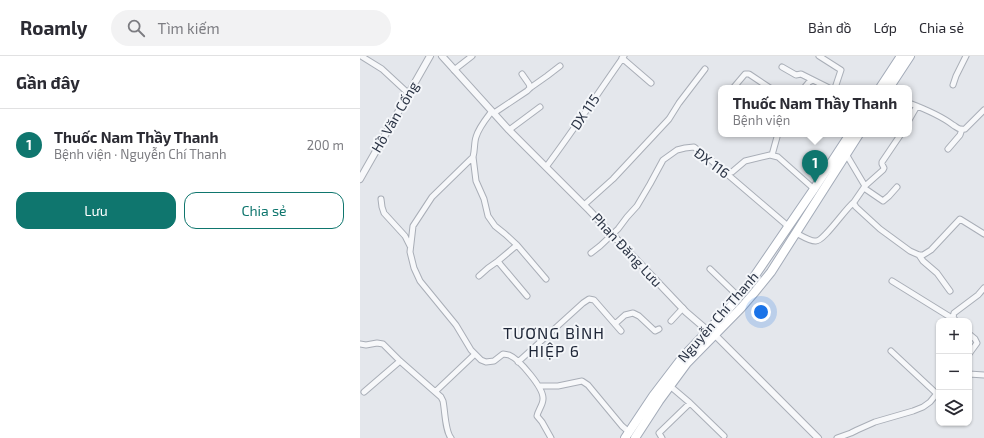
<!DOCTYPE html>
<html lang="vi">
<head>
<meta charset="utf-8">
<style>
  body { margin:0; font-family:"Exo 2",sans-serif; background:#f2f2f3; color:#2b2b33 }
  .controls { position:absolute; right:12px; bottom:12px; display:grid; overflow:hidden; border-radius:8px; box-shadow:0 1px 3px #0004 }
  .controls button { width:36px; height:36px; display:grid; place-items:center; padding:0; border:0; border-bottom:1px solid #e1e1e2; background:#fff; color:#2b2b33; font:20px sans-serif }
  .you { position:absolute; left:401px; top:256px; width:14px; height:14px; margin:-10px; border:3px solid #fff; border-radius:50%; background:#1a73e8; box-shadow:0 0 0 6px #1a73e833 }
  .badge { display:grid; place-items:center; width:26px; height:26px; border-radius:50%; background:#0f766e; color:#fff; font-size:13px; font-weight:700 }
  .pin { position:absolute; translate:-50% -33px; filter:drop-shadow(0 1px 2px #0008) }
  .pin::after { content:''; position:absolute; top:21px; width:14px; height:12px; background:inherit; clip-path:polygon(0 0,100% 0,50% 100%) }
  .popup { position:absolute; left:358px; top:29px; width:194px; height:52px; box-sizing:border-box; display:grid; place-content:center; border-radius:8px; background:#fff; filter:drop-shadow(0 1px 3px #0005); font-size:13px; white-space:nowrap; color:#7c7c81 }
  .popup b { font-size:15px; color:#2b2b33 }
  .popup::after { content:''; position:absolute; left:50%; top:100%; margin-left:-8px; border:8px solid transparent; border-top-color:#fff }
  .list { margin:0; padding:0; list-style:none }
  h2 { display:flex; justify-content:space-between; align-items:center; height:52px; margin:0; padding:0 16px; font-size:17px }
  h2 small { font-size:13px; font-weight:400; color:#7c7c81 }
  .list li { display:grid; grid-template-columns:26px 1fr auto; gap:12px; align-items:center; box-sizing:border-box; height:72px; padding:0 16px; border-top:1px solid #e1e1e2 }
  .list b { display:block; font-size:15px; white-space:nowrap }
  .list p { margin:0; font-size:13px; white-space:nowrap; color:#7c7c81 }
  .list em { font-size:13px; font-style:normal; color:#7c7c81 }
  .actions { display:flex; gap:8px; padding:12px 16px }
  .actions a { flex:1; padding:9px 0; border:1px solid #0f766e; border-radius:12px; text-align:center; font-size:14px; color:#0f766e }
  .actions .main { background:#0f766e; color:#fff }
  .icon { flex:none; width:22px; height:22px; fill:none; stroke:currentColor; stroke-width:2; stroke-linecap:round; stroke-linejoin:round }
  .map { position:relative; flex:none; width:624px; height:382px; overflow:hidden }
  header { display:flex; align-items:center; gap:24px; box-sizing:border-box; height:56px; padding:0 20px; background:#fff; border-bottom:1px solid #e1e1e2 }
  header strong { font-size:19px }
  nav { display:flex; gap:22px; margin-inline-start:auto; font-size:14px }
  .search { width:280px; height:36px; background:#f2f2f3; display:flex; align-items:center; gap:10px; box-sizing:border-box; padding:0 14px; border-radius:22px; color:#7c7c81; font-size:15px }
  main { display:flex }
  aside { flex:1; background:#fff }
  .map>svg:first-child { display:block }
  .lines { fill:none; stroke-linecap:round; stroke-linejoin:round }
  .minor-casing { stroke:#a9aeb7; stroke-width:7 }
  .tertiary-casing { stroke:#a9aeb7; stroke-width:8 }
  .primary-casing { stroke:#a3abb8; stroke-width:10 }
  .minor { stroke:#f7f8fa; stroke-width:5 }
  .tertiary { stroke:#f7f8fa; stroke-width:6 }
  .primary { stroke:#fff; stroke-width:8 }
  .labels { text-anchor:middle; stroke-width:4; stroke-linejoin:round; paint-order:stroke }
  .street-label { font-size:14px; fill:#2b3445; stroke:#f4f6f9 }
  .quarter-label { font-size:16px; letter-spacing:1px; fill:#1d2536; stroke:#f4f6f9 }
</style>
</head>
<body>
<header>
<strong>Roamly</strong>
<div class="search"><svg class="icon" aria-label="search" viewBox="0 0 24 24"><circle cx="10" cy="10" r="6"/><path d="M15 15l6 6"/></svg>Tìm kiếm</div>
<nav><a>Bản đồ</a><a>Lớp</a><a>Chia sẻ</a></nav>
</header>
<main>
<aside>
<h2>Gần đây<small></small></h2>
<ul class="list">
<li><span class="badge">1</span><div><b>Thuốc Nam Thầy Thanh</b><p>Bệnh viện · Nguyễn Chí Thanh</p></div><em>200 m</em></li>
</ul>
<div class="actions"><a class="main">Lưu</a><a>Chia sẻ</a></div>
</aside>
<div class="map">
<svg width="624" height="382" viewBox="0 0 624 382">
  <rect width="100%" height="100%" fill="#e4e7ec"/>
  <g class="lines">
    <defs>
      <path id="minor" d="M1,0l21,13 27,25
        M459,0l22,14 -6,18
        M262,2l29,25
        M422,11l14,8 5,-1 12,6
        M94,14l18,-14
        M162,18l7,10 1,4
        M593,29l3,-9 10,-20
        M374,31l11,-13h4l21,14
        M444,32l5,-6 4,-2 16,8
        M549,47c16,6 31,12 44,22 5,3 6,5 12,4l19,-19
        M132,55c-6,8 -13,16 -16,26 -2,6 -1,13 -3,20l3,24 8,18 4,17 7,10 10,8 12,11 29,34
        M134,57l33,-22 3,-3 17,-12 13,-10
        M549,64l8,-14
        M149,74l31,-23
        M588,93l12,-14 2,-6
        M486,98l19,32 -11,16v2l2,3 24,22 30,22 9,4h4l8,-5 29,-31 24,15
        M412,99l5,-18 -1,-3
        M113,101l-41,40 -19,29 -3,26 4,16 6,13 36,44 15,25 10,10 5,2 8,-1 9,-7c2,0 5,1 6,1 10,4 35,33 34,44 0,6 -5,11 -6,17l5,6 9,16
        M186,111c27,-36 52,-74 78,-111
        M367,118l5,-2 13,-11 25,-6 8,2 36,32
        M505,130l18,-16 1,-2 -2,-4v-2l19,-28
        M504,132l19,13 6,-5 8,-9
        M21,143l1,8 2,6 21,23 5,10
        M224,149l29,-26 56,-60 10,-16 26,-34
        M436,177c4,2 15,9 20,8 8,0 29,-32 38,-39
        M157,189l-19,16 2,3 27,32
        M231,197l9,-7 18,-17 9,-12 10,-11 13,-22 13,-24 14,-10 8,-2 9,-1 12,9 83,71
        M559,199l4,6 14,12 13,18
        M350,213l29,28
        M119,220l9,-8 10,-7
        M532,225l63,39
        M595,264l-2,-3 1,-4 24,-18 6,-7
        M311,265l12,-13
        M255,268l10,-9 8,-2 6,3 16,15 4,-2
        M609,278l6,5 2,4 -8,11
        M0,288l6,1 11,-2 6,1 17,17 41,36 2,4c2,9 2,30 8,37
        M531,295l46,43
        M158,306l65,-59 6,-4 5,1 27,31
        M609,318l15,1
        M179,330h19l24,-5 6,4 34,41 7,6
        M310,330l20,17 34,33
        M76,335l39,-37
        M4,336l36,-31
        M302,382l-3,-5 31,-30
        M477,382l14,-5 6,-3 18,-8 38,-11 10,-4 7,-5 9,-11"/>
      <path id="tertiary" d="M82,0l67,74 80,80 97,102 21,18 8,5 103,103
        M0,123l70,-123"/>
      <path id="primary" d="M520,32l21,-32
        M529,32l21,-32
        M265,382l28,-42 29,-38 52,-55 13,-16 67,-98 36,-55
        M275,382l24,-37 28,-38 54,-55 13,-15 17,-21 88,-138"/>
    </defs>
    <use href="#minor" class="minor-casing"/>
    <use href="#tertiary" class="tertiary-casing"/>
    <use href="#primary" class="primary-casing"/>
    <use href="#minor" class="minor"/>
    <use href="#tertiary" class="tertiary"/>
    <use href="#primary" class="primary"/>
  </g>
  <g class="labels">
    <g class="street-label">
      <text transform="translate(225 56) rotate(-56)" y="5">DX 115</text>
      <text transform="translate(35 61) rotate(-60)" y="5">Hồ Văn Cống</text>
      <text transform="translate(352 107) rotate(37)" y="5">ĐX 116</text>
      <text transform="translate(267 194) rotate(47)" y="5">Phan Đăng Lưu</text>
      <text transform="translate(358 261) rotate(-49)" y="5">Nguyễn Chí Thanh</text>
    </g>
    <g class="quarter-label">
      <text x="194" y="283">TƯƠNG BÌNH<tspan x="194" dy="18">HIỆP 6</tspan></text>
    </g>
  </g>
</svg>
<div class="controls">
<button>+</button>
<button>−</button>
<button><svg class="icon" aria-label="layers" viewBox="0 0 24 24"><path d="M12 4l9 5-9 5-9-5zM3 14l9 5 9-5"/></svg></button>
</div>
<div class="you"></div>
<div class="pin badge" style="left:455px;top:127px">1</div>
<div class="popup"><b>Thuốc Nam Thầy Thanh</b>Bệnh viện</div>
</div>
</main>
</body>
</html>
